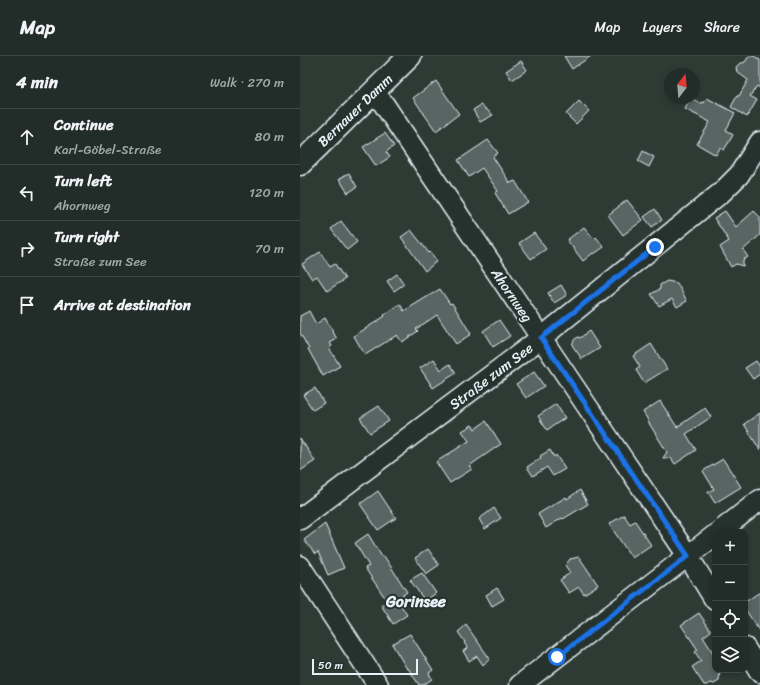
<!DOCTYPE html>
<html lang="en">
<head>
<meta charset="utf-8">
<style>
  body { margin:0; font-family:Sriracha,sans-serif; background:#2e3834; color:#f1f3f6 }
  .controls { position:absolute; right:12px; bottom:12px; display:grid; overflow:hidden; border-radius:8px; box-shadow:0 2px 6px #0003 }
  .controls button { width:36px; height:36px; display:grid; place-items:center; padding:0; border:0; border-bottom:1px solid #3f4845; background:#222c28; color:#f1f3f6; font:20px sans-serif }
  .compass { position:absolute; left:364px; top:12px; width:36px; height:36px; border-radius:50%; background:#222c28; box-shadow:0 2px 6px #0003; rotate:16deg }
  .scale { position:absolute; left:12px; bottom:10px; width:106px; box-sizing:border-box; padding-left:4px; border:2px solid #e8f1f8; border-top:0; font-size:11px; line-height:14px; white-space:nowrap; color:#e8f1f8; -webkit-text-stroke:3px #26332d; paint-order:stroke }
  .stop { position:absolute; width:12px; height:12px; margin:-9px; border:3px solid #1a73e8; border-radius:50%; background:#fff }
  .stop.end { background:#1a73e8; border-color:#fff; box-shadow:0 1px 4px #0008 }
  .list { margin:0; padding:0; list-style:none }
  h2 { display:flex; justify-content:space-between; align-items:center; height:52px; margin:0; padding:0 16px; font-size:17px }
  h2 small { font-size:13px; font-weight:400; color:#a2a7a8 }
  .list li { display:grid; grid-template-columns:26px 1fr auto; gap:12px; align-items:center; box-sizing:border-box; height:56px; padding:0 16px; border-top:1px solid #3f4845 }
  .list b { display:block; font-size:15px; white-space:nowrap }
  .list p { margin:0; font-size:13px; white-space:nowrap; color:#a2a7a8 }
  .list em { font-size:13px; font-style:normal; color:#a2a7a8 }
  .icon { flex:none; width:22px; height:22px; fill:none; stroke:currentColor; stroke-width:2; stroke-linecap:round; stroke-linejoin:round }
  .map { position:relative; flex:none; width:460px; height:629px; overflow:hidden }
  header { display:flex; align-items:center; gap:24px; box-sizing:border-box; height:56px; padding:0 20px; background:#222c28; border-bottom:1px solid #3f4845 }
  header strong { font-size:19px }
  nav { display:flex; gap:22px; margin-inline-start:auto; font-size:14px }
  main { display:flex }
  aside { flex:1; background:#222c28 }
  .map>svg:first-child { display:block }
  .building { fill:#596563; stroke:#e8f1f8 }
  .lines { fill:none; stroke-linecap:round; stroke-linejoin:round }
  .minor-casing { stroke:#e8f1f8; stroke-width:23 }
  .major-casing { stroke:#e8f1f8; stroke-width:25 }
  .minor { stroke:#26332d; stroke-width:20 }
  .major { stroke:#26332d; stroke-width:22 }
  .route { stroke:#1a73e8; stroke-width:5 }
  .labels { text-anchor:middle; stroke-width:4; stroke-linejoin:round; paint-order:stroke }
  .street-label { font-size:14px; fill:#e8f1f8; stroke:#26332d }
  .quarter-label { font-size:16px; font-weight:bold; fill:#e8f1f8; stroke:#26332d }
</style>
</head>
<body>
<header>
<strong>Map</strong>
<nav><a>Map</a><a>Layers</a><a>Share</a></nav>
</header>
<main>
<aside>
<h2>4 min<small>Walk · 270 m</small></h2>
<ul class="list">
<li><svg class="icon" aria-label="ahead" viewBox="0 0 24 24"><path d="M12 20V5M6 11l6-6 6 6"/></svg><div><b>Continue</b><p>Karl-Göbel-Straße</p></div><em>80 m</em></li>
<li><svg class="icon" aria-label="left" viewBox="0 0 24 24"><path d="M17 20v-9H6M10 6l-5 5 5 5"/></svg><div><b>Turn left</b><p>Ahornweg</p></div><em>120 m</em></li>
<li><svg class="icon" aria-label="right" viewBox="0 0 24 24"><path d="M7 20v-9h11M14 6l5 5-5 5"/></svg><div><b>Turn right</b><p>Straße zum See</p></div><em>70 m</em></li>
<li><svg class="icon" aria-label="arrive" viewBox="0 0 24 24"><path d="M6 21V4h12l-3 4 3 4H6"/></svg><div><b>Arrive at destination</b></div></li>
</ul>
</aside>
<div class="map">
<svg width="460" height="629" viewBox="0 0 460 629">
  <rect width="100%" height="100%" fill="#2e3b35"/>
  <filter id="ink" filterUnits="userSpaceOnUse"><feTurbulence type="fractalNoise" baseFrequency=".025" numOctaves="2"/><feDisplacementMap in="SourceGraphic" scale="8" xChannelSelector="R" yChannelSelector="G"/><feConvolveMatrix kernelMatrix="1 2 1 2 8 2 1 2 1" color-interpolation-filters="sRGB"/></filter>
  <g filter="url(#ink)">
    <path class="building" d="M264,0h27l-19,13z
      M449,0h5l6,4v28l-3,-2 -7,10 7,4 -10,17 -16,-10 6,-11h2l9,-16 -11,-8 -1,-5 3,-3 6,-2z
      M221,5l6,9 -15,10 -6,-9z
      M136,25l23,33 -23,17 -23,-33z
      M391,42l10,6 1,-2 2,1 3,-5 28,15 -9,17 7,5 -9,15 -4,-2 -4,7 -19,-11 13,-22 -25,-13z
      M279,45l10,10 -13,13 -10,-10z
      M181,49l12,10 -13,7 -7,-12z
      M85,77l9,13 -8,6 4,5 -14,9 -13,-19z
      M188,84l10,13 -5,4 17,26 5,-2 13,21 -20,12 -13,-21 3,-2 -16,-23 -13,9 -11,-17z
      M343,95l11,6 -5,10 -11,-6z
      M49,117l8,14 -9,6 -9,-14z
      M327,144l16,20 -20,15 -15,-20z
      M355,153l7,11 -10,7 -8,-10z
      M425,155l11,16 18,-16 6,6v18l-17,15 5,7 -5,3v6l-7,-2 -5,3 -11,-20 9,-6 -15,-23z
      M41,165l16,21 -10,8 -16,-21z
      M284,171l10,12 2,-2 8,10 -10,7 -1,-1 -10,8 -16,-21z
      M111,174l18,23 1,-1 7,9 -12,10 -24,-34z
      M234,177l12,16 -15,10 -12,-16z
      M20,196l10,15 5,-3 10,15 -18,12 -10,-15 -5,3 -10,-15z
      M97,218l7,10 -10,7 -7,-10z
      M367,225l10,2 10,18 -10,6 -5,-8 -13,7 -8,-12 9,-5v-4z
      M261,229l6,10 -13,8 -6,-10z
      M140,233l10,15 2,-1 19,31 -15,10 -19,-29 -21,14 2,2 -16,11 -5,-7 -32,20 -11,-19 31,-20 -1,-1 16,-11 4,7z
      M9,255l7,13 9,-6 12,21 -7,4 2,3 -3,2 11,18 -17,10 -15,-27h1l-9,-16v-17z
      M199,264l11,16 -17,11 -10,-16z
      M289,275l11,17 -18,11 -10,-14 2,-5 4,-3 2,1z
      M351,288l16,25 -23,14 -8,-13 4,-3 -7,-11z
      M134,303l7,11 9,-6 6,9 -23,15 -13,-20z
      M456,305l4,6v7l-7,5 -8,-11z
      M234,316l10,14 -18,12 -10,-14z
      M15,332l9,15 -11,7 -10,-15z
      M360,345l17,26 28,-19 6,9 -25,17 10,16 -21,14 -4,-6h-8l4,-6 -20,-32h1l-5,-8z
      M256,348l9,14 -18,12 -9,-14z
      M79,350l10,15 -19,12 -10,-15z
      M460,357v37l-16,-26z
      M186,365l15,23 -32,22 3,3 -22,14 -14,-21 33,-21 -7,-10 10,-6 3,4z
      M0,382l15,23 -15,10z
      M250,394l4,7 2,-2 9,14 -12,7 -6,-9 -14,9 -6,-9 14,-9 -1,-2z
      M423,403l18,28 -26,16 -7,-11 6,-3 -11,-18z
      M280,434l8,14 -25,15 -1,-1 -16,10 -8,-14 28,-17 1,2z
      M78,435l18,27 -18,12 -18,-26z
      M194,452l7,10 -16,11 -6,-10z
      M324,459l6,9 5,-3 16,24 -19,13 -23,-34z
      M25,468l19,44 -16,7 -10,-23 -3,2 -11,-14z
      M68,478l14,23 2,-1 23,36 -10,7 10,16 -14,9 -12,-19 6,-4 -22,-33 4,-2 -14,-23z
      M128,493l11,16 -13,9 -11,-16z
      M279,501l19,28 -14,9 -5,-7 -10,6 -9,-13 10,-7 -5,-8 3,-3 2,-3z
      M122,517l14,20 -11,8 -15,-21z
      M197,532l7,11 -12,7 -6,-11z
      M460,536v40l-15,-23v-7z
      M399,557l12,18 -8,6 12,19v14h5l-1,11 -5,3 -3,-1 -4,2h-3l-12,-18 9,-6 -6,-9 3,-2 -17,-25z
      M166,569l24,34 -7,6 -6,-9 -8,5 -6,-10 5,-3 -4,-5 1,-1 -7,-10z
      M110,578l23,36 -4,3 3,6 -9,6h-4l-11,-17 -1,1 -15,-25z"/>
    <g class="lines">
      <defs>
        <path id="minor" d="M73,36l10,11 305,453 27,44
          M0,463l241,-181 181,-146 17,-17 21,-33
          M419,476l41,-32
          M0,510l78,119
          M445,592l15,24
          M220,629l195,-150"/>
        <path id="major" d="M0,108l110,-108"/>
      </defs>
      <use href="#minor" class="minor-casing"/>
      <use href="#major" class="major-casing"/>
      <use href="#minor" class="minor"/>
      <use href="#major" class="major"/>
    </g>
  </g>
  <g class="lines" filter="url(#ink)">
    <path class="route" d="M257,601l131,-101 -147,-218 114,-91"/>
  </g>
  <g class="labels">
    <g class="street-label">
      <text transform="translate(55 54) rotate(-44)" y="5">Bernauer Damm</text>
      <text transform="translate(212 239) rotate(56)" y="5">Ahornweg</text>
      <text transform="translate(191 320) rotate(-37)" y="5">Straße zum See</text>
    </g>
    <g class="quarter-label">
      <text x="116" y="551">Gorinsee</text>
    </g>
  </g>
</svg>
<div class="controls">
<button>+</button>
<button>−</button>
<button><svg class="icon" aria-label="locate" viewBox="0 0 24 24"><circle cx="12" cy="12" r="6"/><path d="M12 2v4M12 18v4M2 12h4M18 12h4"/></svg></button>
<button><svg class="icon" aria-label="layers" viewBox="0 0 24 24"><path d="M12 4l9 5-9 5-9-5zM3 14l9 5 9-5"/></svg></button>
</div>
<svg class="compass" viewBox="-18 -18 36 36"><path d="M0-13l5 13h-10z" fill="#e53935"/><path d="M0 13l5-13h-10z" fill="#a2a7a8"/></svg>
<div class="scale">50 m</div>
<div class="stop" style="left:257px;top:601px"></div>
<div class="stop end" style="left:355px;top:191px"></div>
</div>
</main>
</body>
</html>
